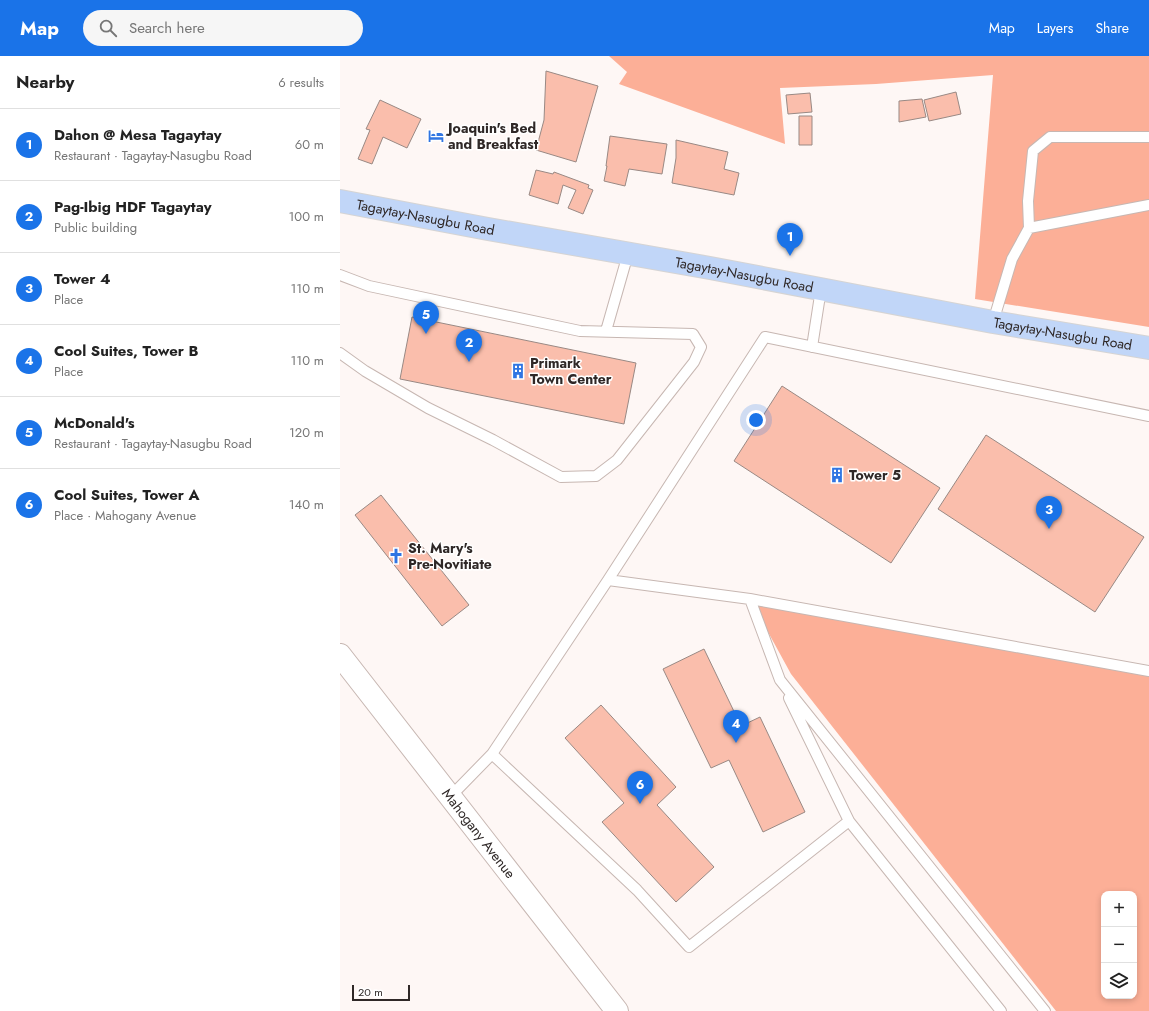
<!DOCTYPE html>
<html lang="en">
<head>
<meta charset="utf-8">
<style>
  body { margin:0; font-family:Jost,sans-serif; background:#f6f6f6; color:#222 }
  .controls { position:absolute; right:12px; bottom:12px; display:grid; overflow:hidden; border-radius:8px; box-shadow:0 2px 6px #0003 }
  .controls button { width:36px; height:36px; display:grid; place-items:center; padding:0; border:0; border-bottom:1px solid #e0e0e0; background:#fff; color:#222; font:20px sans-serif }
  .scale { position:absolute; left:12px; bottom:10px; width:58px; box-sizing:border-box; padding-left:4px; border:2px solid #2f2827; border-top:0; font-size:11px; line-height:14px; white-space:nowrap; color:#2f2827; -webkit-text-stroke:3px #fff; paint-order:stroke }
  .you { position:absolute; left:416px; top:364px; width:14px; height:14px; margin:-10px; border:3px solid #fff; border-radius:50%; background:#1a73e8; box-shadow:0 0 0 6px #1a73e833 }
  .badge { display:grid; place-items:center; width:26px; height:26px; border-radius:50%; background:#1a73e8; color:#fff; font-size:13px; font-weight:700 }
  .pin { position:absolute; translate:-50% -33px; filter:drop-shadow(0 1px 2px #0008) }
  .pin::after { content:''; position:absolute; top:21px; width:14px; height:12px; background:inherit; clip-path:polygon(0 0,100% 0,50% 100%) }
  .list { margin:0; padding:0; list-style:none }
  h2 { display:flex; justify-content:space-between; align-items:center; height:52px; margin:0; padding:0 16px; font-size:17px }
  h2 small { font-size:13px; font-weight:400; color:#767676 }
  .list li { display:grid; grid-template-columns:26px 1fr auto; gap:12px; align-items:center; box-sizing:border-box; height:72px; padding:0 16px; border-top:1px solid #e0e0e0 }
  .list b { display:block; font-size:15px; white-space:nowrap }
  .list p { margin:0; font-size:13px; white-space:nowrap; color:#767676 }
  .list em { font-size:13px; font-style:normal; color:#767676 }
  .icon { flex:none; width:22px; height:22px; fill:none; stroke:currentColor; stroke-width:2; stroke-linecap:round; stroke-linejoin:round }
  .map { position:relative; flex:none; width:809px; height:955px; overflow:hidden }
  header { display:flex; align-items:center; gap:24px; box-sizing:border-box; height:56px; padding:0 20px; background:#1a73e8; color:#fff }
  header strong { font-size:19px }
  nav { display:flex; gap:22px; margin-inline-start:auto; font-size:14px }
  .search { width:280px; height:36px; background:#f6f6f6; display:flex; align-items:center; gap:10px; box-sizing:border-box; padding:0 14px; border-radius:22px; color:#767676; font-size:15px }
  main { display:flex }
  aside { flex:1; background:#fff }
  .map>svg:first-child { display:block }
  .green { fill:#fcaf97; fill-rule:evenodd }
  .building { fill:#fabeac; stroke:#998984 }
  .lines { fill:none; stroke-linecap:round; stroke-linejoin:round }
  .lane-casing { stroke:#c7b7b2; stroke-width:12 }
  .secondary-casing { stroke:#c7b7b2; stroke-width:24 }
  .primary-casing { stroke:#d5d4d4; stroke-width:24 }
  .lane { stroke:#fff; stroke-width:10 }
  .secondary { stroke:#fff; stroke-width:22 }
  .primary { stroke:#c1d6f8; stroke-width:22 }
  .labels { text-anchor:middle; stroke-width:3; stroke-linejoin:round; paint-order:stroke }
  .poi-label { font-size:14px; font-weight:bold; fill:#2f2827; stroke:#fff; text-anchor:start }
  .street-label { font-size:14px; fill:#2f2827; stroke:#fff }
</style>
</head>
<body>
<header>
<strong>Map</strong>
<div class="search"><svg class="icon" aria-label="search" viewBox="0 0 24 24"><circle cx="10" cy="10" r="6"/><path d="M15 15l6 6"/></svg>Search here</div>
<nav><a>Map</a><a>Layers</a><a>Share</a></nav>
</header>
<main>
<aside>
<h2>Nearby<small>6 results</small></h2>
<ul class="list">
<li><span class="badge">1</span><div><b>Dahon @ Mesa Tagaytay</b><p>Restaurant · Tagaytay-Nasugbu Road</p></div><em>60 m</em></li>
<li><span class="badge">2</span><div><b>Pag-Ibig HDF Tagaytay</b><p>Public building</p></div><em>100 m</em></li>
<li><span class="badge">3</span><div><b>Tower 4</b><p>Place</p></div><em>110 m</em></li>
<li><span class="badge">4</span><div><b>Cool Suites, Tower B</b><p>Place</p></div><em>110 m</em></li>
<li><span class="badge">5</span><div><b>McDonald's</b><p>Restaurant · Tagaytay-Nasugbu Road</p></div><em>120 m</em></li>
<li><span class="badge">6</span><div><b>Cool Suites, Tower A</b><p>Place · Mahogany Avenue</p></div><em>140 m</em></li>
</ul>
</aside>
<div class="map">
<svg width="809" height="955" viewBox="0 0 809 955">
  <rect width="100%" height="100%" fill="#fef7f5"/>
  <path class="green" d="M269,0h540v271l-174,-28 18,-224 -117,9 -96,4 5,56 -166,-60 8,-12z
    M410,543l399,72v340h-93l-265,-337zM764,838h30v102h-30z"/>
  <path class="building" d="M206,15l52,15 -22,76 -40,-12 8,-30z
    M616,36l5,22 -32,7 -5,-21z
    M470,37l2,19 -24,2 -2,-19z
    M582,43l4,18 -27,5v-21z
    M40,44l41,19 -14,29 -24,-11 -11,27 -14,-5 12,-29 -4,-1z
    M459,60h13v29h-13z
    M270,80l57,8 -5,30 -33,-5 -4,17 -21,-5 3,-15h-1z
    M336,84l52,12 -4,17 15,4 -5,22 -62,-12 4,-25z
    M196,114l17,4 1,-2 35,13 -1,3 5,2 -10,24 -15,-6 8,-18 -13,-5 -5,19 -29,-9z
    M72,261l224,46 -12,61 -224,-45z
    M442,330l158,102 -49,75 -157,-102z
    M646,379l158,102 -49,75 -157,-103z
    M41,439l88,110 -27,21 -87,-111z
    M364,593l37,77 19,-9 45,95 -42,20 -34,-72 -18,8 -48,-99z
    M261,649l75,82 -19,18 57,62 -38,35 -74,-80 22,-19 -59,-65z"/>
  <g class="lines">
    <defs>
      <path id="lane" d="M689,172l120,-23
        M0,219l29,11 211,45 113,3 8,13 -7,15 -77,98 -21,16 -35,1 -68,-37 -65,-32 -63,-37 -25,-18
        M653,266l19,-63 17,-31 -1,-27 5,-50 17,-14h99
        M266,275l22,-77
        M472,291l9,-58
        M268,524l142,19 399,72
        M410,543l30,81 265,331
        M449,642l60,123 152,190
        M152,698l145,136 52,57 160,-126
        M110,741l42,-43 116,-174 157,-243 384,79"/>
      <g id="secondary">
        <path id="s1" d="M0,599l277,356"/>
      </g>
      <g id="primary">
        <path id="s2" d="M0,145l148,28 222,39 283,54 156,26"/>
      </g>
    </defs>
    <use href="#lane" class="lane-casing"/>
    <use href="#secondary" class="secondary-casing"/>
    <use href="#primary" class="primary-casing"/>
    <use href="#lane" class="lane"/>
    <use href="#secondary" class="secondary"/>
    <use href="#primary" class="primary"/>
  </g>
  <defs>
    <symbol id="hotel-bare" viewBox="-9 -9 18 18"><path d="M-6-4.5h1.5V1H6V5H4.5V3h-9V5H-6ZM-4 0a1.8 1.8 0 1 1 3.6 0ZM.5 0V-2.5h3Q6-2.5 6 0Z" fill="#3075e2" stroke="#fff" stroke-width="2.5" paint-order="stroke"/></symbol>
    <symbol id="building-bare" viewBox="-9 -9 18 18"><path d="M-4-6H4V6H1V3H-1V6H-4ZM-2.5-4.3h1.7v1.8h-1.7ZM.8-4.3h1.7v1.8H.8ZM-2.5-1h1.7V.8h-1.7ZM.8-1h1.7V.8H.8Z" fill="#3075e2" stroke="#fff" stroke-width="2.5" paint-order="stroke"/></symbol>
    <symbol id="church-bare" viewBox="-9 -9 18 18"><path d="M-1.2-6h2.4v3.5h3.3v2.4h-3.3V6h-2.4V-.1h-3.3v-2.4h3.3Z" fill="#3075e2" stroke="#fff" stroke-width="2.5" paint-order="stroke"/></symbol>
  </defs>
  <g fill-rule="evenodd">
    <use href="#hotel-bare" x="85" y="69" width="22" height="22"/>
    <use href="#building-bare" x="167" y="304" width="22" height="22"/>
    <use href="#building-bare" x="486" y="408" width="22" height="22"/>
    <use href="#church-bare" x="45" y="489" width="22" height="22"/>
  </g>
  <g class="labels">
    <g class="poi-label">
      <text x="108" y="77">Joaquin's Bed<tspan x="108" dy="16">and Breakfast</tspan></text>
      <text x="190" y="312">Primark<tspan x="190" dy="16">Town Center</tspan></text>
      <text x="509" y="424">Tower 5</text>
      <text x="68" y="497">St. Mary's<tspan x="68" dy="16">Pre-Novitiate</tspan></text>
    </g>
    <g class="street-label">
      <text dy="5" stroke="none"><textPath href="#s2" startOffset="87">Tagaytay-Nasugbu Road</textPath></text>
      <text dy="5" stroke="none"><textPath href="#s2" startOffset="411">Tagaytay-Nasugbu Road</textPath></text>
      <text dy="5" stroke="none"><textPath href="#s2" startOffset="735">Tagaytay-Nasugbu Road</textPath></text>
      <text dy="5" stroke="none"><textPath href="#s1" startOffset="226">Mahogany Avenue</textPath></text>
    </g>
  </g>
</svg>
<div class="controls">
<button>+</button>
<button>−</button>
<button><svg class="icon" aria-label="layers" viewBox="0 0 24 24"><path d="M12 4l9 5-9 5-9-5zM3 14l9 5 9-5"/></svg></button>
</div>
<div class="scale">20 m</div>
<div class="you"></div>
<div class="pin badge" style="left:450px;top:200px">1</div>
<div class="pin badge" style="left:129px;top:306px">2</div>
<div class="pin badge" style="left:709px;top:473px">3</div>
<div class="pin badge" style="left:396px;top:687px">4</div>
<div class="pin badge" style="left:86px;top:278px">5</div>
<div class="pin badge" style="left:300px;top:748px">6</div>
</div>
</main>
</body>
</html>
